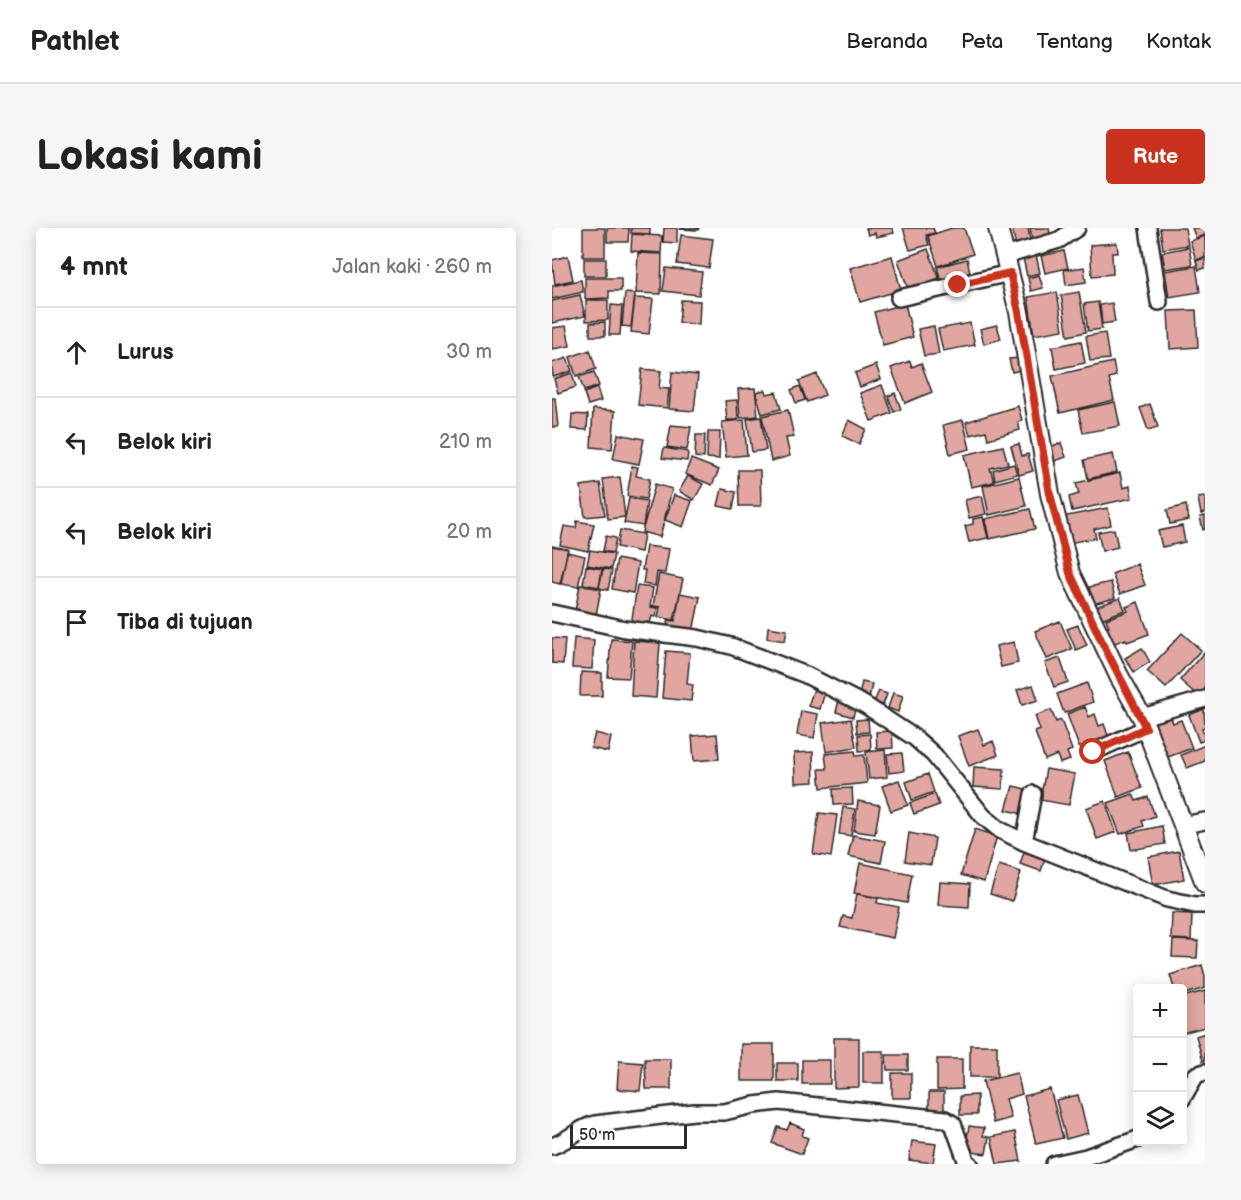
<!DOCTYPE html>
<html lang="id">
<head>
<meta charset="utf-8">
<style>
  body { margin:0; font-family:"Balsamiq Sans",sans-serif; background:#f6f6f6; color:#222 }
  .controls { position:absolute; right:18px; bottom:18px; display:grid; overflow:hidden; border-radius:6px; box-shadow:0 3px 15px #0003 }
  .controls button { width:54px; height:54px; display:grid; place-items:center; padding:0; border:0; border-bottom:2px solid #e0e0e0; background:#fff; color:#222; font:30px sans-serif }
  .scale { position:absolute; left:18px; bottom:15px; width:117px; box-sizing:border-box; padding-left:6px; border:3px solid #2b2b2b; border-top:0; font-size:16px; line-height:21px; white-space:nowrap; color:#2b2b2b; -webkit-text-stroke:4px #fff; paint-order:stroke }
  .stop { position:absolute; width:18px; height:18px; margin:-14px; border:4px solid #c8321e; border-radius:50%; background:#fff }
  .stop.end { background:#c8321e; border-color:#fff; box-shadow:0 2px 6px #0008 }
  .list { margin:0; padding:0; list-style:none }
  h2 { display:flex; justify-content:space-between; align-items:center; height:78px; margin:0; padding:0 24px; font-size:26px }
  h2 small { font-size:20px; font-weight:400; color:#767676 }
  .list li { display:grid; grid-template-columns:39px 1fr auto; gap:18px; align-items:center; box-sizing:border-box; height:90px; padding:0 24px; border-top:2px solid #e0e0e0 }
  .list b { display:block; font-size:22px; white-space:nowrap }
  .list em { font-size:20px; font-style:normal; color:#767676 }
  .icon { flex:none; width:33px; height:33px; fill:none; stroke:currentColor; stroke-width:2; stroke-linecap:round; stroke-linejoin:round }
  .map { position:relative; flex:none; width:653px; height:936px; overflow:hidden; border-radius:6px }
  header { display:flex; align-items:center; gap:36px; box-sizing:border-box; height:84px; padding:0 30px; background:#fff; border-bottom:2px solid #e0e0e0 }
  header strong { font-size:28px }
  nav { display:flex; gap:33px; margin-inline-start:auto; font-size:21px }
  .intro { display:flex; align-items:center; justify-content:space-between; box-sizing:border-box; height:144px; padding:0 36px }
  h1 { margin:0; font-size:42px }
  .button { padding:15px 27px; border-radius:6px; background:#c8321e; color:#fff; font-size:21px; font-weight:700 }
  main { display:flex; gap:36px; padding:0 36px }
  aside { flex:1; background:#fff; border-radius:6px; box-shadow:0 3px 15px #0003 }
  .map>svg:first-child { display:block }
  .building { fill:#e1a6a1; stroke:#2b2b2b; stroke-width:1.5 }
  .lines { fill:none; stroke-linecap:round; stroke-linejoin:round }
  .minor-casing { stroke:#2b2b2b; stroke-width:20 }
  .tertiary-casing { stroke:#2b2b2b; stroke-width:22 }
  .minor { stroke:#fff; stroke-width:15 }
  .tertiary { stroke:#fff; stroke-width:18 }
  .route { stroke:#c8321e; stroke-width:8 }
</style>
</head>
<body>
<header>
<strong>Pathlet</strong>
<nav><a>Beranda</a><a>Peta</a><a>Tentang</a><a>Kontak</a></nav>
</header>
<div class="intro"><h1>Lokasi kami</h1><a class="button">Rute</a></div>
<main>
<aside>
<h2>4 mnt<small>Jalan kaki · 260 m</small></h2>
<ul class="list">
<li><svg class="icon" aria-label="ahead" viewBox="0 0 24 24"><path d="M12 20V5M6 11l6-6 6 6"/></svg><div><b>Lurus</b></div><em>30 m</em></li>
<li><svg class="icon" aria-label="left" viewBox="0 0 24 24"><path d="M17 20v-9H6M10 6l-5 5 5 5"/></svg><div><b>Belok kiri</b></div><em>210 m</em></li>
<li><svg class="icon" aria-label="left" viewBox="0 0 24 24"><path d="M17 20v-9H6M10 6l-5 5 5 5"/></svg><div><b>Belok kiri</b></div><em>20 m</em></li>
<li><svg class="icon" aria-label="arrive" viewBox="0 0 24 24"><path d="M6 21V4h12l-3 4 3 4H6"/></svg><div><b>Tiba di tujuan</b></div></li>
</ul>
</aside>
<div class="map">
<svg width="653" height="936" viewBox="0 0 653 936">
  <rect width="100%" height="100%" fill="#fff"/>
  <filter id="ink" filterUnits="userSpaceOnUse"><feTurbulence type="fractalNoise" baseFrequency=".0167" numOctaves="2"/><feDisplacementMap in="SourceGraphic" scale="12" xChannelSelector="R" yChannelSelector="G"/><feConvolveMatrix kernelMatrix="1 2 1 2 8 2 1 2 1" color-interpolation-filters="sRGB"/></filter>
  <g filter="url(#ink)">
    <path class="building" d="M31,0h22v29h-22z
      M55,0h22l-1,14h-21z
      M79,0h19v6l-19,-1z
      M112,0h13v15l-14,-1z
      M129,0h18l-1,2 -18,-1z
      M314,0h26l2,5 -18,4 -1,-4 -7,2z
      M351,0h30l2,5 -9,2 3,10 -19,5z
      M400,0h12l9,26 -35,12 -10,-30z
      M460,0h16l3,16 -15,3z
      M478,0h19l2,12 -18,3z
      M608,0h25l3,17 -25,4z
      M640,0h13v7l-9,3z
      M80,6l30,2 -1,17 -30,-2z
      M129,7l32,4 -4,29 -32,-4z
      M653,8v21l-9,3 -6,-19z
      M565,15l1,10h-6l1,21 -21,2 -2,-31z
      M637,19l3,18 -27,4 -3,-17z
      M376,21l11,29 -31,11 -10,-29z
      M512,23l4,17 -23,5 -4,-17z
      M86,25l24,1 -1,40 -25,-1z
      M484,27l4,18 -13,3 -4,-18z
      M16,28l5,24 -18,4 -3,-24z
      M340,28l9,34 -41,12 -10,-34z
      M653,30v10l-6,2 -3,-9z
      M32,31h22v17h-22z
      M415,31l4,17 -29,8 -5,-17z
      M644,38l4,26 -31,5 -4,-26z
      M532,39l2,15 -20,3 -2,-15z
      M114,40l36,4 -3,23 -36,-4z
      M487,47l4,13 -12,3 -3,-13z
      M33,50h36v13h-12v7l-24,1z
      M29,52l2,12 -31,7v-13z
      M505,64l6,38 -29,5 -6,-38z
      M527,64l7,40 -18,4 -7,-41z
      M73,65l10,1 -4,33 -9,-1z
      M28,67l5,21 -33,7v-22z
      M83,70l18,1 -4,35 -18,-2z
      M34,72h22v20l-22,1z
      M129,72l19,1 -1,23 -20,-1z
      M546,74l4,27 -14,2 -4,-27z
      M560,75l3,19 -13,2 -2,-19z
      M353,76l8,33 -30,8 -9,-33z
      M59,77l11,1 -2,29h-11z
      M644,82l2,37 -28,2 -2,-38z
      M53,94v14h-15v-13z
      M418,95l5,22 -32,6 -5,-22z
      M445,97l4,14 -17,5 -4,-15z
      M14,98l4,20 -18,3v-21z
      M382,98l5,28 -15,2 -6,-27z
      M553,105l4,26 -19,2 -4,-25z
      M529,113l4,22 -29,6 -4,-22z
      M38,122l6,19 -20,7 -6,-19z
      M15,130l5,13 -19,6 -1,-14z
      M467,130l2,12 -9,2 -3,-13z
      M358,133l2,6 9,-4 11,29 -27,11 -14,-35z
      M561,134l3,14 -7,2 5,22 -54,13 -8,-37z
      M324,137l5,14 -21,8 -5,-14z
      M90,141l19,2 -2,17 10,1 -2,19 -29,-3z
      M42,144l5,14 -15,5 -5,-14z
      M120,144l26,3 -4,36 -25,-2z
      M20,145l4,14 -18,6 -4,-14z
      M265,146l8,21 -18,7 -8,-21z
      M330,157l10,28 -21,8 -11,-28z
      M248,158l5,14 -9,3 -5,-13z
      M45,160l4,13 -13,4 -4,-12z
      M203,160l3,28 -18,2 -2,-29z
      M213,162l1,4 10,-2 5,17 -19,5 -6,-22z
      M343,165l6,16 -7,3 -6,-16z
      M0,170h3l3,29h-6z
      M185,172l1,20h-11l-2,-19z
      M563,174l5,24 -37,7 -5,-23z
      M598,176l8,23 -10,3 -8,-22z
      M466,178l4,14 -4,2 2,8 -32,9 -2,-8 -16,4 -4,-13z
      M41,181l22,2 -3,38 -21,-2z
      M236,182l6,27 -8,1 4,18 -19,5 -9,-45z
      M20,186l16,1 -1,15 -16,-1z
      M209,189l5,33 -14,2 -5,-33z
      M192,192l3,35 -21,2 -4,-35z
      M297,192l17,9 -7,15 -17,-8z
      M411,192l7,29 -20,5 -7,-29z
      M119,197l20,2 -4,23 -20,-3z
      M156,204h12l-1,27 -12,-1z
      M66,206l26,5 -5,25 -26,-5z
      M144,207h9l-1,23 -9,-1z
      M509,215l5,14 -17,6 -5,-14z
      M467,216l3,12 6,-2 5,17 -14,4 -8,-29z
      M451,218l5,18 -18,4 4,14 -23,5 -7,-32z
      M112,220l24,4 -1,9 -25,-3z
      M561,226l4,18 -29,7 -4,-19z
      M139,231l28,11 -7,15 -27,-11z
      M462,236l3,10 -22,6 -2,-10z
      M80,238l6,1 -2,9 14,3 -4,20 -19,-3z
      M186,242h22l1,36h-22z
      M568,245l3,15 7,-2 2,12 -60,13 -3,-14 10,-3 -3,-11z
      M136,248l15,8 -9,16 -15,-9z
      M68,249l5,40 -17,2 -5,-40z
      M467,249l7,29 -37,9 -6,-29z
      M48,255l5,32 -20,2 -4,-31z
      M103,256l17,5 -12,48 -18,-5z
      M170,261l14,3 -3,17 -15,-3z
      M122,267l18,6 -9,26 -18,-7z
      M430,268l4,18 -17,4 -4,-18z
      M653,269v16l-4,1 -3,-16z
      M77,270l18,3 -4,25 -19,-3z
      M634,277l3,15 -19,4 -3,-14z
      M556,280l3,17 -17,4 2,9 -28,5 -6,-26z
      M478,281l5,20 -46,10 -4,-20z
      M653,288v13l-2,1 -3,-13z
      M431,289l5,21 -19,4 -4,-16 8,-2v-5z
      M25,293l17,3 -6,27 -28,-6 4,-19 12,2z
      M630,298l3,16 -23,5 -4,-16z
      M562,301l4,18 -16,4 -4,-19z
      M68,302l24,4 -3,18 -24,-5z
      M54,308l10,2 -3,15 -10,-2z
      M0,318l16,3 -8,35 -8,-2z
      M94,318l23,3 -4,24 -8,-1 -2,14 -12,-2 2,-14h-3z
      M38,322l24,4 -3,15 -24,-4z
      M15,324l18,4 -7,31 -17,-3z
      M65,331l21,4 -5,30 -21,-4z
      M585,336l8,21 -25,9 -8,-20z
      M34,338l16,3 -3,18 -16,-3z
      M51,341l9,1 -4,20 -9,-2z
      M107,346l24,5 -9,41 -16,-3 2,-10 -7,-1z
      M559,354l4,16 -22,6 -4,-17z
      M28,357l21,4 -5,26 -21,-4z
      M85,358l16,2 -3,19 7,1 -1,9 -4,-1 -2,7 -3,-1 -1,6 -15,-3z
      M128,365l20,4 -7,35 -26,-5 1,-7 7,1z
      M568,370l5,12 -24,9 -5,-12z
      M586,374l11,32 -22,8 -1,-3 -17,6 -6,-16 6,-2 -3,-8 22,-8 -2,-4z
      M508,393l12,28 -25,10 -12,-28z
      M526,397l9,20 -11,5 -9,-21z
      M216,399l19,3 -2,11 -18,-3z
      M630,405l19,17 -35,38 -19,-17z
      M0,410l13,1 -2,25 -11,-1z
      M22,410l20,2 -2,29 -20,-1z
      M59,411l21,2 -3,37 -21,-1z
      M82,413l26,2 -4,55 -25,-2z
      M462,414l4,21 -17,4 -5,-21z
      M590,420l8,14 -16,10 -9,-14z
      M114,423l24,2 -3,31 6,1 -2,16 -29,-3z
      M653,423v39l-6,7 -19,-17z
      M508,430l8,24 -14,5 -9,-24z
      M29,444l21,1v23h-22z
      M310,454l10,2 -3,14 -10,-2z
      M535,455l6,19 -29,11 -7,-19z
      M481,457l5,15 -16,5 -5,-15z
      M262,461l11,3 -5,17 -12,-3z
      M327,463l8,3 -4,11 -9,-3z
      M341,465l10,3 -5,16 -10,-4z
      M287,472l17,5 -3,12 -17,-5z
      M533,479l4,10 6,-3 4,12 5,-2 6,17 -14,6 -2,-5 -15,5 -12,-33z
      M652,481l1,18 -3,1 3,12 -6,2 -10,-27z
      M499,482l5,12 5,-2 11,30 -5,2 3,8 -10,3 -3,-8 -12,5 -10,-28 5,-2 -5,-14z
      M249,483l17,3 -4,24 -17,-3z
      M618,487l3,8 8,-3 11,28 -24,9 -14,-36z
      M299,491l5,28 -30,5 -4,-29z
      M316,491l1,13 -12,1 -1,-13z
      M426,501l6,16 9,-4 5,14 -29,11 -11,-30z
      M340,503l1,17 -16,1 -1,-17z
      M43,505l16,4 -3,15 -17,-4z
      M165,506l2,25 -25,2 -2,-25z
      M318,506l1,16 -12,1 -1,-16z
      M653,517v16l-18,7 -6,-13z
      M333,522l2,27 -18,2 -3,-27z
      M303,523l1,5 8,-1 3,28 -46,5 -2,-19h8l-2,-15z
      M261,524l1,30 -19,1 -1,-30z
      M576,524l14,36 -24,9 -13,-36z
      M350,525l2,18 -15,2 -2,-19z
      M422,539l30,2 -1,20 -30,-2z
      M494,541l29,5 -6,31 -29,-5z
      M376,546l6,18 -22,8 -6,-18z
      M347,552l9,25 -17,6 -9,-25z
      M461,558l17,4 -7,24 -17,-4z
      M300,560l1,16 -19,1 -1,-16z
      M383,566l4,11 -25,9 -4,-11z
      M581,566l3,7 12,-4 7,19 -13,5 2,5 -24,8 -12,-31z
      M306,573l22,4 -5,29 -21,-3z
      M553,573l11,31 -19,7 -11,-31z
      M291,579l12,2 -4,27 -12,-2z
      M267,585l18,2 -6,42 -18,-3z
      M610,598l3,18 -34,6 -3,-17z
      M423,601l22,7 -13,46 -23,-7z
      M357,605l26,5 -4,27 -26,-4z
      M301,607l32,6 -4,22 -33,-7z
      M627,623l5,28 -31,6 -5,-28z
      M472,624l21,7 -4,12 -21,-7z
      M308,635l52,11 -5,29 -53,-10z
      M447,637l22,7 -9,29 -22,-7z
      M388,654l30,2 -1,23 -31,-2z
      M305,666l21,4 -1,5 22,4 -6,31 -53,-11 3,-11 9,2z
      M620,685l20,1 -1,26 -20,-1z
      M621,712l25,1 -1,17 -25,-1z
      M650,737l3,11v12l-23,7v-7h-8l-4,-13z
      M653,763v36l-23,6v-36z
      M653,805v28h-2l-7,-25z
      M282,810h25v49l-25,1z
      M189,816h33v37h-33z
      M418,817h27v32h-27z
      M311,823h21v32h-21z
      M334,827h22v15h-21z
      M93,831h26v30h-25z
      M385,831h25v30l-25,1z
      M250,832h28v24h-28z
      M67,833l24,2 -3,28 -23,-2z
      M225,835h21v18h-21z
      M340,845h19v25h-19z
      M465,845l5,21 -16,5 5,19 -18,5 -10,-42z
      M498,861l13,49 -27,6 -12,-48z
      M377,864h15v22h-15z
      M425,867v20h-17v-19z
      M526,867l10,38 -22,6 -10,-39z
      M238,895l14,6 -2,7 6,2 -6,16 -30,-11 6,-16 9,3z
      M417,898l15,2 -1,8 6,1 -3,17 -21,-3z
      M463,904l6,29 -24,3 -6,-27z
      M360,913l24,3 -3,19 -24,-3z"/>
    <g class="lines">
      <defs>
        <path id="minor" d="M596,0l11,74
          M453,28l54,-16 18,-12
          M347,70l111,-25
          M0,385l73,16 72,9 34,8 75,29 59,30 50,33 19,17 49,61 17,14 24,12 143,57 28,6h10
          M590,489l63,-18
          M541,524l53,-24
          M631,597l22,-4
          M472,614l9,-48
          M630,871l14,-24 9,-3
          M0,918c16,-5 26,-18 43,-22l99,-12h30l30,-7 25,-3 166,17 8,5 14,39 3,1
          M502,936l32,-7 52,-18"/>
        <path id="tertiary" d="M446,0l21,84 31,182 20,79 49,103 23,41 63,166"/>
      </defs>
      <use href="#minor" class="minor-casing"/>
      <use href="#tertiary" class="tertiary-casing"/>
      <use href="#minor" class="minor"/>
      <use href="#tertiary" class="tertiary"/>
    </g>
  </g>
  <g class="lines" filter="url(#ink)">
    <path class="route" d="M406,57l52,-12 9,39 31,182 20,79 33,71 43,84 -53,24"/>
  </g>
</svg>
<div class="controls">
<button>+</button>
<button>−</button>
<button><svg class="icon" aria-label="layers" viewBox="0 0 24 24"><path d="M12 4l9 5-9 5-9-5zM3 14l9 5 9-5"/></svg></button>
</div>
<div class="scale">50 m</div>
<div class="stop" style="left:541px;top:524px"></div>
<div class="stop end" style="left:406px;top:57px"></div>
</div>
</main>
</body>
</html>
